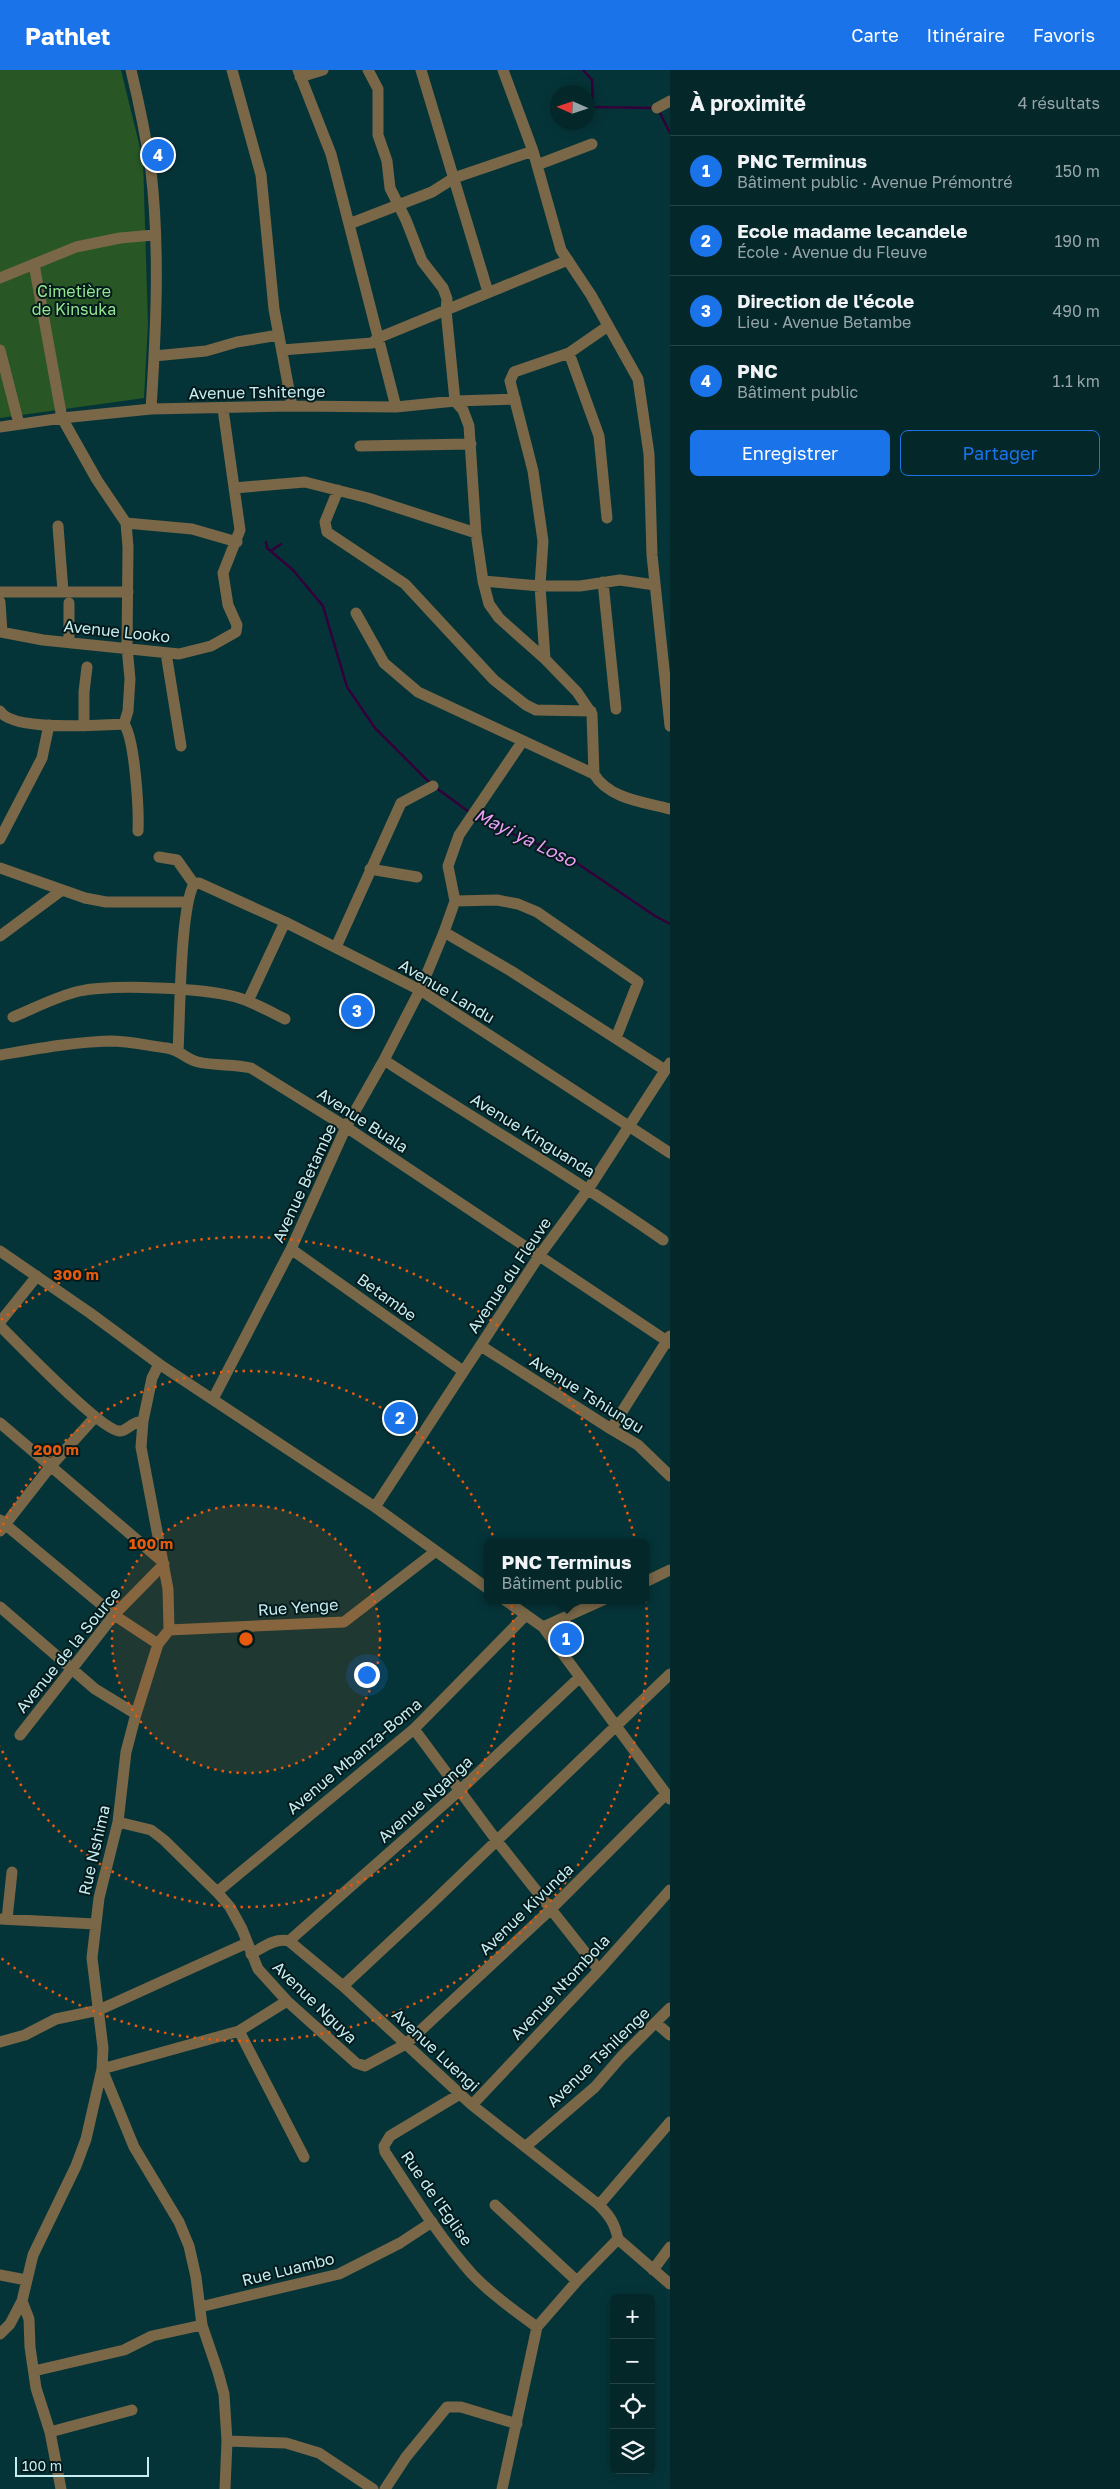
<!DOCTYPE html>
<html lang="fr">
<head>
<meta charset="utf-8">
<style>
  body { margin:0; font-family:"Golos Text",sans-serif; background:#123336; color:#f1f3f6 }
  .controls { position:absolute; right:15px; bottom:15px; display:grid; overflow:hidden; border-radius:8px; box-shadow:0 2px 12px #0003 }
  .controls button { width:45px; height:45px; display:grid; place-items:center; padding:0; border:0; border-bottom:1px solid #254447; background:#04272a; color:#f1f3f6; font:25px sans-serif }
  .compass { position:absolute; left:550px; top:15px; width:45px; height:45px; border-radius:50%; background:#04272a; box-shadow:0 2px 12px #0003; rotate:273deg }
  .scale { position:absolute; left:15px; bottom:12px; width:134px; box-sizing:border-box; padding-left:5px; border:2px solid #c7edf0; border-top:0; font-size:14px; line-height:18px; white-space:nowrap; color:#c7edf0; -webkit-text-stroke:4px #021a1c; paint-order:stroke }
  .you { position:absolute; left:366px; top:1604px; width:18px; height:18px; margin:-12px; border:4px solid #fff; border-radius:50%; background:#1a73e8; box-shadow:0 0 0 8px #1a73e833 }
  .badge { display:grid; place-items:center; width:32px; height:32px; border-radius:50%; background:#1a73e8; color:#fff; font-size:16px; font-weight:700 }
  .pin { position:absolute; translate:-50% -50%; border:2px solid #fff; box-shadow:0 1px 5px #0006 }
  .popup { position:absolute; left:484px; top:1469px; width:165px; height:65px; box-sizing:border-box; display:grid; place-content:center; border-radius:8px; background:#04272a; filter:drop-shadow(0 1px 4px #0005); font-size:16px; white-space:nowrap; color:#97a5a8 }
  .popup b { font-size:19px; color:#f1f3f6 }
  .popup::after { content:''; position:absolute; left:50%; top:100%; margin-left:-10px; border:10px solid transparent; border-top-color:#04272a }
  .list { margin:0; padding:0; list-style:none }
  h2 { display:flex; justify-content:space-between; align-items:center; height:65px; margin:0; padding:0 20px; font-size:21px }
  h2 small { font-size:16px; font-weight:400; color:#97a5a8 }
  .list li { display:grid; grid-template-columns:32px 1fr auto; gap:15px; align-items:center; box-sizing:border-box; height:70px; padding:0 20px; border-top:1px solid #254447 }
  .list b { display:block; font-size:19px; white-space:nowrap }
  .list p { margin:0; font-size:16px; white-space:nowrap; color:#97a5a8 }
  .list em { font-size:16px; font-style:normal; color:#97a5a8 }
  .actions { display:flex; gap:10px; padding:15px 20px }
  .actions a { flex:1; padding:11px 0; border:1px solid #1a73e8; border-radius:8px; text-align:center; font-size:18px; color:#1a73e8 }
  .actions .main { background:#1a73e8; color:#fff }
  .icon { flex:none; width:28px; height:28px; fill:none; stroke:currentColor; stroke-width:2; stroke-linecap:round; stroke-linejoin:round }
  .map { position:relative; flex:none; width:670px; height:2419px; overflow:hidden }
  header { display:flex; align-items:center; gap:30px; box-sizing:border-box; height:70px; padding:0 25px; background:#1a73e8; color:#fff }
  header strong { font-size:24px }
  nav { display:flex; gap:28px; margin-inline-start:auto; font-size:18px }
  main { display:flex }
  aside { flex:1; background:#04272a }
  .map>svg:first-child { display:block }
  .green { fill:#285625 }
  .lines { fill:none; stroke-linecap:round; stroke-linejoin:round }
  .stream { stroke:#33003a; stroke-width:2.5 }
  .minor { stroke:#796747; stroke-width:11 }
  .ring { fill:none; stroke:#e8590c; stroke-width:2.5; stroke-dasharray:2.5 5 }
  .labels { text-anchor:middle; stroke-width:4; stroke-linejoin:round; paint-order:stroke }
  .park-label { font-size:16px; fill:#95e78e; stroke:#021a1c }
  .street-label { font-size:16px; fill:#c7edf0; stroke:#021a1c }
  .water-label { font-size:18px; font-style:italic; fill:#ea9ef5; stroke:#021a1c }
  .centre { fill:#e8590c; stroke:#021a1c; stroke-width:2.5 }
  .ring-label { font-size:15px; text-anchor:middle; font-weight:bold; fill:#e8590c; stroke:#021a1c; stroke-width:4; stroke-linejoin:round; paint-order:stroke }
</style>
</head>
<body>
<header>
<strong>Pathlet</strong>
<nav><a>Carte</a><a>Itinéraire</a><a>Favoris</a></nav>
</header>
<main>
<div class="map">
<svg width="670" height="2419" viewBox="0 0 670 2419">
  <rect width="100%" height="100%" fill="#053438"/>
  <path class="green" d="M0,0h121l22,90 5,164 -4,74 -144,20z"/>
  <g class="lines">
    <path class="stream" d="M583,0l9,10 1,27 60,1
      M659,41l11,22
      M266,472l1,6 26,22 30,36 24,81 28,41 56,56
      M272,480l9,-6
      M435,717l34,25
      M476,746l47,23 39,14 93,63 15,8"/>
    <path class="minor" d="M131,0c8,33 15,67 20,101 9,78 5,160 0,238
      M232,0l29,105 13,134 18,97
      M298,0l33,84 65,253
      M368,0l10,19v46l9,26 3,27 16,32 16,41 21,27 4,11 -1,11 9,91 8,9 6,16 7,107 7,48 6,23 10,14 46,41 32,33 15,22 2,60
      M421,0l67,222
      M503,0l30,81 28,99 30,45 47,84 11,75 3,101 18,171
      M300,7l23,-7
      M657,38l13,-7
      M537,95l55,-21
      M349,154l83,-32 22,-14 79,-27
      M34,194l28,154 35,62 29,43 2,24 -1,100 3,32 -2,32 -4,13
      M0,208l76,-31 44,-9 34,-3
      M0,280l19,74
      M282,280l90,-7 6,-5 190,-78
      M569,283l30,83 8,82
      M154,286l52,-5 31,-9 42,-7
      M0,357l62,-9 89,-9 141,-3 104,1 59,-6 60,-2
      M360,376l111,-2
      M234,418l71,-6 63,16 108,35
      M338,420l-13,32 2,10 78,52 89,96 32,25 10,5 55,1
      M126,453l66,6 45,13
      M58,456l5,65
      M483,511l57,5h40l40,-6 35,5
      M603,512l13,127
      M0,522h128
      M0,532l2,30
      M356,543l28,50 34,29 176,82c15,25 50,28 76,35
      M0,562l43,8 136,14 32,-8 25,-14 1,-7 -9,-20 -5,-32 17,-43 -17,-121
      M69,572v-39
      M166,583l15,93
      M545,589l-5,-73 3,-45 -10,-70 -23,-90 4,-9 55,-19 39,-27
      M0,641c12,21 99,14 124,13
      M124,654c11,15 15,87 14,107
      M84,656v-34l3,-25
      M0,769l42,-81 7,-33
      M159,787l18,3 17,24
      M0,798l85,30 21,4h82
      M370,799l47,8
      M194,814l5,-1 86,39 135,68 250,163
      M455,831l42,-1 21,4 19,8 101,70 -22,56
      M444,862l67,39 154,99
      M0,866l62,-46
      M336,877l65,-144 32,-17
      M248,931l37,-79
      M13,947c22,-9 44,-21 67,-26 35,-7 122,-3 156,6 17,5 33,14 49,22
      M178,981c2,-34 2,-143 16,-167
      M0,985c36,-6 74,-13 110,-14 20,0 39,5 57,7 13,2 19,11 31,14 18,4 36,2 53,6l95,59 324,216
      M384,990c93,61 189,117 279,180
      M291,1179l172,122
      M0,1181l90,62 69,51 216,143 112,81
      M0,1252l37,-46
      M0,1256c19,18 99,103 119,105 7,1 12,-9 24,-10
      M481,1276l130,83 27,16 32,31
      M213,1329l78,-150 55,-122 38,-67 36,-70 24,-58 11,-31 -7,-35 11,-31 63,-93
      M0,1353l163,139
      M611,1359l59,-93
      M375,1437l164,-251 50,-68 81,-125
      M0,1450l114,95 44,29
      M0,1461l50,-64 45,-50
      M645,1512l25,-12
      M505,1530l38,27 127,172
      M0,1537l95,82 41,25
      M543,1557l60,-27
      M169,1560l175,-8 92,-71
      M414,1659l83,112 102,129
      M20,1665l94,-120 50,-51
      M118,1752l33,8 13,10 53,52 13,15 12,22 16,40 29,32 69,62 9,3 41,-22 144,-134 116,-116
      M217,1822l197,-163 112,-114
      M0,1849l95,5
      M7,1849l5,-47
      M289,1871l170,-150 121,-114
      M251,1884c11,-6 25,-17 38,-13l54,45 129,119 127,100c11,11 16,19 19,34l-41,42 -40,46 -35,162
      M343,1916l88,-82 239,-230
      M656,1953l14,12
      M239,1961l65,126
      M0,1972l25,-7 31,-16 43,-9 148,-67
      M460,2024l-70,42 -6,10 1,6c27,41 54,85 87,122 19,20 43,37 65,53
      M472,2035l127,-135 71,-80
      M525,2077l70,-60 26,-30 49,-49
      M495,2135l82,76
      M599,2135l71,-83
      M618,2169l52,45
      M653,2200l17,-23
      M0,2205l26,5
      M22,2231l7,18 1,28 6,41 14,44 11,57
      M200,2237l139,-33 61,-31 32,-21
      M0,2264l10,-10 12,-23 11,-46 43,-89 10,-27 16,-70 1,-21 -11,-90 7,-60 19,-76 8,-70 10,-38 22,-70 11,-14 -1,-41 -27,-142 2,-26 9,-43 7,-14
      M34,2301l90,-21 28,-14 50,-11
      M50,2362l82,-22
      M227,2371l59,2 33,10 54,36
      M225,2419l2,-48 -3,-47 -6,-22 -16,-47 -6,-48 -7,-31 -10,-24 -45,-75 -32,-78 137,-38 48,-30
      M385,2419l21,-32 41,-50h14l56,17"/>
  </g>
  <circle cx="246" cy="1569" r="134" fill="#e8590c" fill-opacity=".12"/>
  <g class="ring">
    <circle cx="246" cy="1569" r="134"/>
    <path d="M0 1462A268 268 0 1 1 0 1676"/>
    <path d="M1 1250A402 402 0 1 1 1 1888"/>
  </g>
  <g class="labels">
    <g class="park-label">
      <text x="74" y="227">Cimetière<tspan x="74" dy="18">de Kinsuka</tspan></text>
    </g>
    <g class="street-label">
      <text transform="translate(257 322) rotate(-1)" y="6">Avenue Tshitenge</text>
      <text transform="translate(117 561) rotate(6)" y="6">Avenue Looko</text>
      <text transform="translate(447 921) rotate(31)" y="6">Avenue Landu</text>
      <text transform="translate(363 1050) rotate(33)" y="6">Avenue Buala</text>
      <text transform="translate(533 1065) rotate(32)" y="6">Avenue Kinguanda</text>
      <text transform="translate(304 1113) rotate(-65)" y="6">Avenue Betambe</text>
      <text transform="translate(509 1205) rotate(-56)" y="6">Avenue du Fleuve</text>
      <text transform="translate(387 1227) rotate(36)" y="6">Betambe</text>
      <text transform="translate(587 1324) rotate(32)" y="6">Avenue Tshiungu</text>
      <text transform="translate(298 1537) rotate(-4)" y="6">Rue Yenge</text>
      <text transform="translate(68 1580) rotate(-51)" y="6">Avenue de la Source</text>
      <text transform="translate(354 1686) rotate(-40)" y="6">Avenue Mbanza-Boma</text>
      <text transform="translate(425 1729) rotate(-42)" y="6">Avenue Nganga</text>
      <text transform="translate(94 1780) rotate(-77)" y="6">Rue Nshima</text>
      <text transform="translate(526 1839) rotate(-44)" y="6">Avenue Kivunda</text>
      <text transform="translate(560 1917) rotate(-47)" y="6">Avenue Ntombola</text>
      <text transform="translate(315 1932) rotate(44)" y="6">Avenue Nguya</text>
      <text transform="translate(436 1980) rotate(43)" y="6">Avenue Luengi</text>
      <text transform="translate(598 1987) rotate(-44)" y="6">Avenue Tshilenge</text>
      <text transform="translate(437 2128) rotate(55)" y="6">Rue de l'Eglise</text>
      <text transform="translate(288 2199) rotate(-14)" y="6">Rue Luambo</text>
    </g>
    <g class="water-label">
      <text transform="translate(525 768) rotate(26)" y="6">Mayi ya Loso</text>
    </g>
  </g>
  <circle cx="246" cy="1569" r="8" class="centre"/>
  <g class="ring-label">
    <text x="76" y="1210">300 m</text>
    <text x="56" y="1385">200 m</text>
    <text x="151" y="1479">100 m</text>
  </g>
</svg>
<div class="controls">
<button>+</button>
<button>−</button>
<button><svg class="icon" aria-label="locate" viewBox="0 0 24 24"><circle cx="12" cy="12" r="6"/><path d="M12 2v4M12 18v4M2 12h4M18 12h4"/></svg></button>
<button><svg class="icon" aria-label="layers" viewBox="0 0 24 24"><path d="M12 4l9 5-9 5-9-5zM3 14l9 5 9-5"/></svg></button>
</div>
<svg class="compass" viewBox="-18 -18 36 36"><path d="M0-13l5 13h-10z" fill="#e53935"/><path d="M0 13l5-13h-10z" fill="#97a5a8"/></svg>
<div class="scale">100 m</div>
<div class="you"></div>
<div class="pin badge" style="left:566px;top:1569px">1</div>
<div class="popup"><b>PNC Terminus</b>Bâtiment public</div>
<div class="pin badge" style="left:400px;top:1348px">2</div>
<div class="pin badge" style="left:357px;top:941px">3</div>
<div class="pin badge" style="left:158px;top:85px">4</div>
</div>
<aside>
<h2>À proximité<small>4 résultats</small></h2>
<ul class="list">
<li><span class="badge">1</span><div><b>PNC Terminus</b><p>Bâtiment public · Avenue Prémontré</p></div><em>150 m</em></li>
<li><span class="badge">2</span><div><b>Ecole madame lecandele</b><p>École · Avenue du Fleuve</p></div><em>190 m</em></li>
<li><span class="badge">3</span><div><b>Direction de l'école</b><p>Lieu · Avenue Betambe</p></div><em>490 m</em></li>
<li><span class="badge">4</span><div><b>PNC</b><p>Bâtiment public</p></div><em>1.1 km</em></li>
</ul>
<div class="actions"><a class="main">Enregistrer</a><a>Partager</a></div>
</aside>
</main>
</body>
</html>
